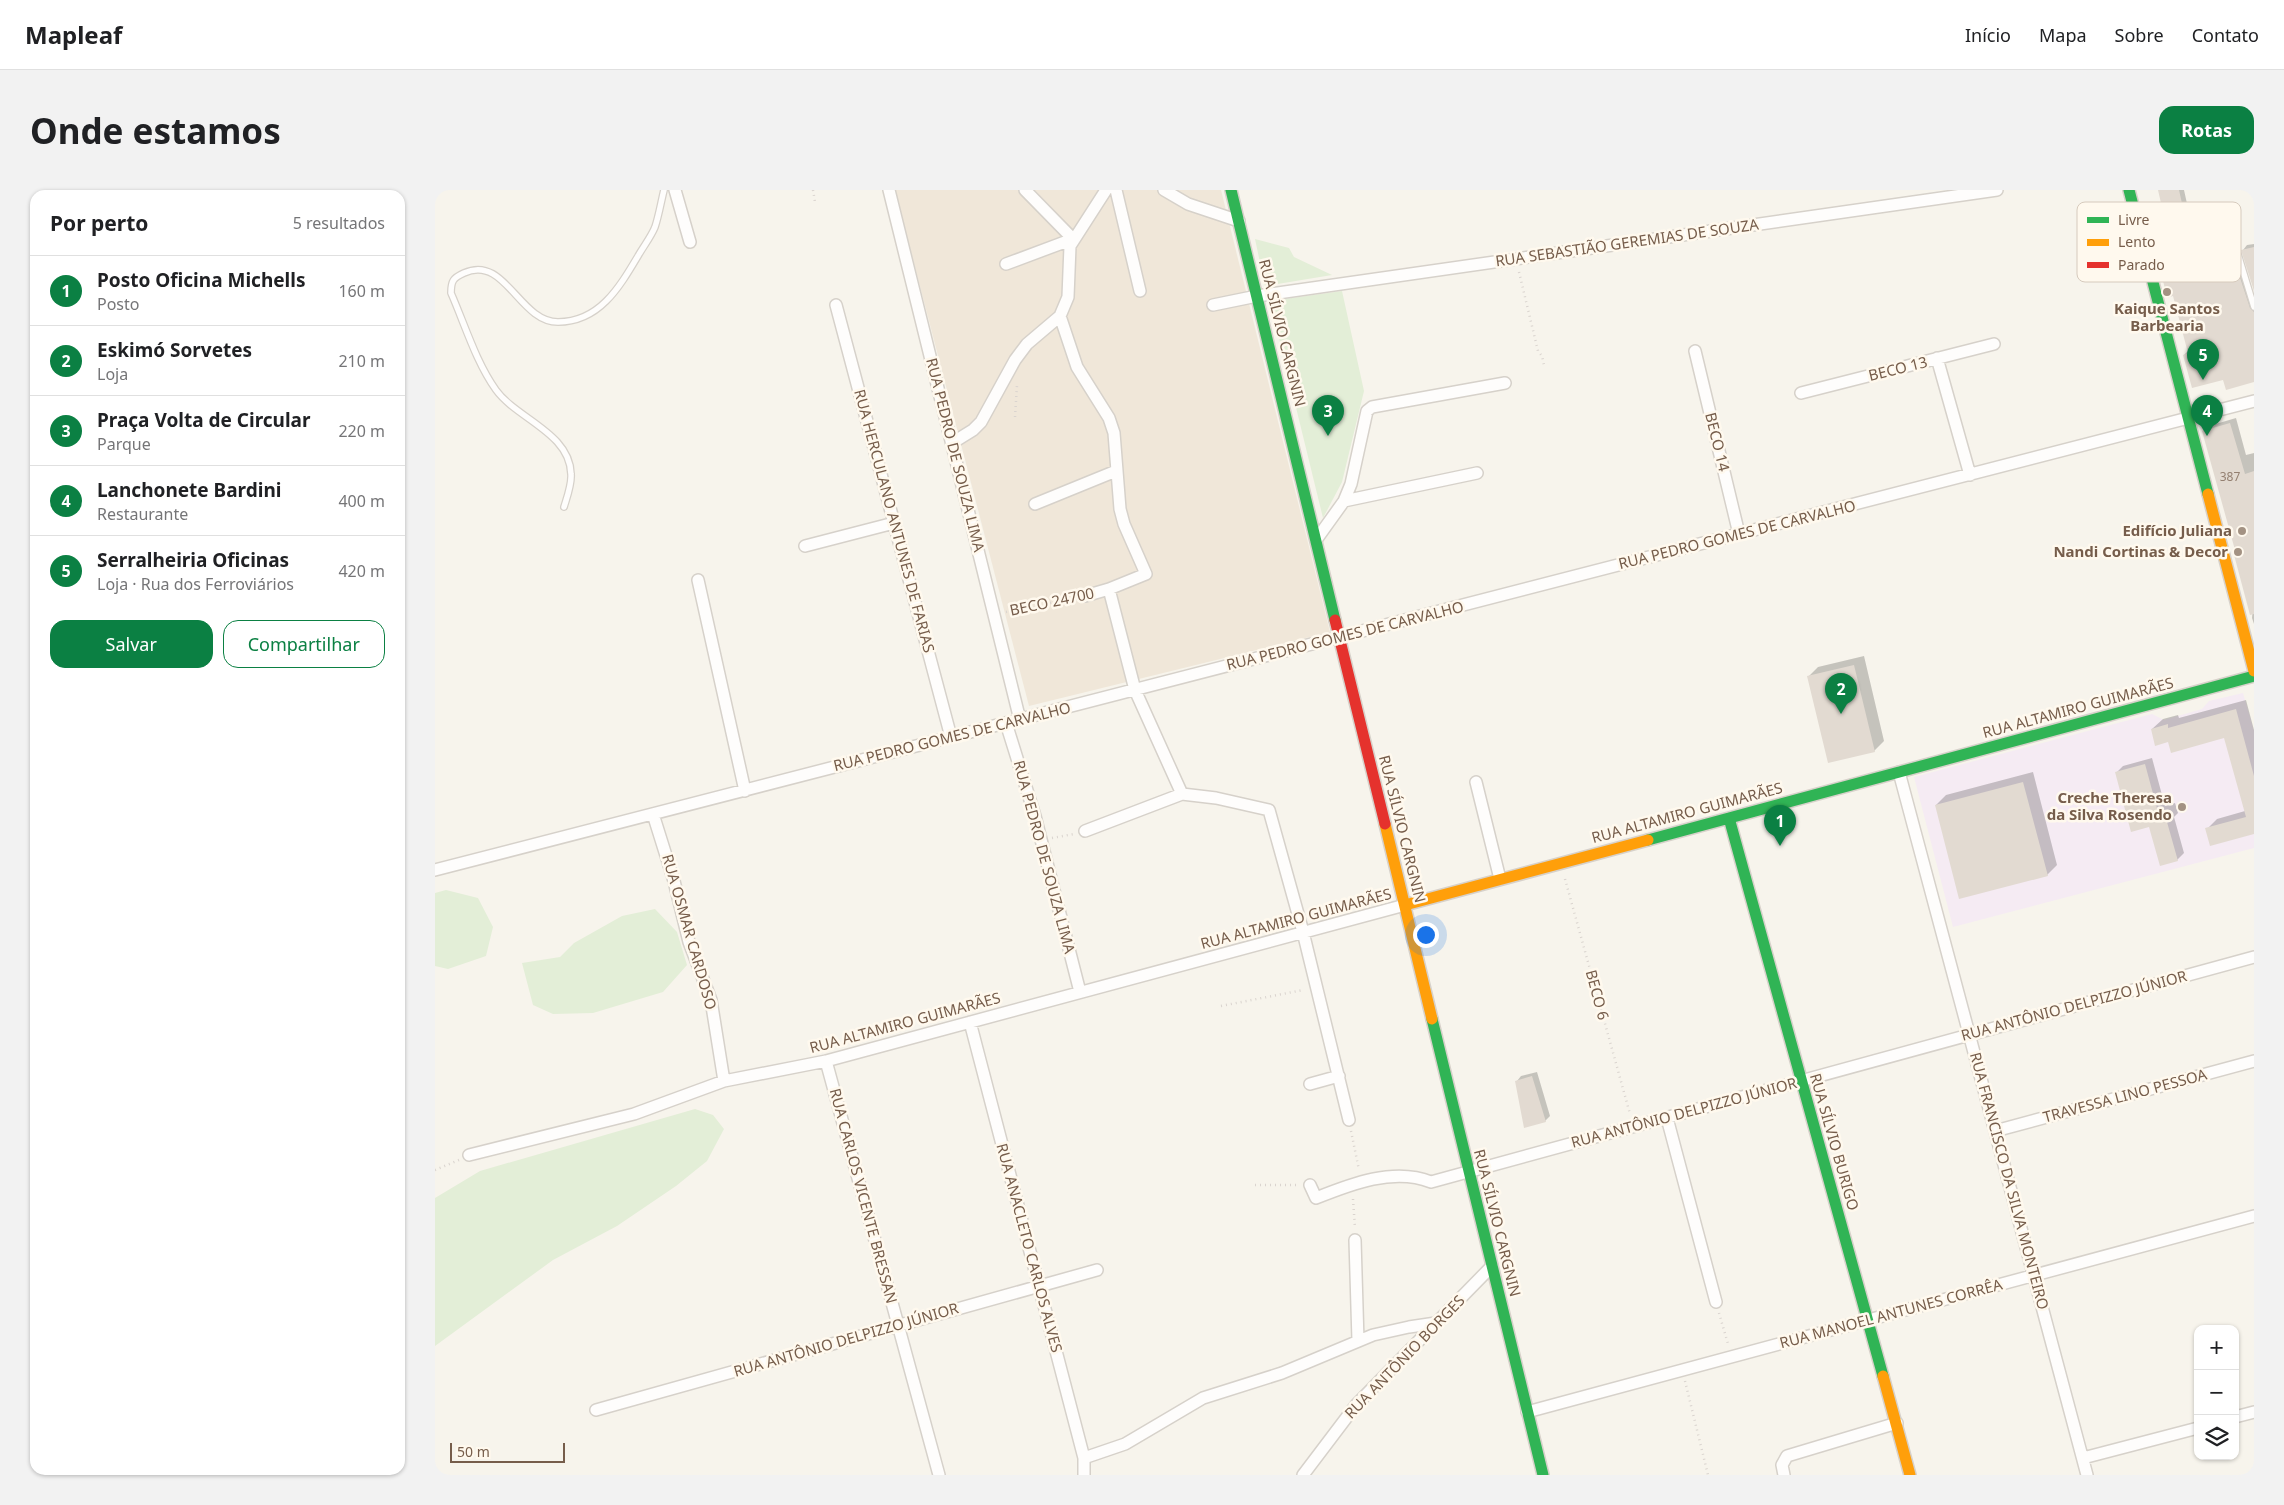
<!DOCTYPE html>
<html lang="pt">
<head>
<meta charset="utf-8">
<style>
  body { margin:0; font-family:"Noto Sans",sans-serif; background:#f2f2f2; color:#202124 }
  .controls { position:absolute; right:15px; bottom:15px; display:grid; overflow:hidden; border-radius:10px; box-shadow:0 1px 4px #0004 }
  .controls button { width:45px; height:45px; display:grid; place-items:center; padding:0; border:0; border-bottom:1px solid #e0e0e0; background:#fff; color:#202124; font:25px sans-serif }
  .scale { position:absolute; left:15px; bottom:12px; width:115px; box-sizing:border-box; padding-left:5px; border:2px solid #765d4b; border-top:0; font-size:14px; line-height:18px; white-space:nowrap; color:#765d4b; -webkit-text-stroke:4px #fff9ee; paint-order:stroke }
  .you { position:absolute; left:990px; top:744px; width:18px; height:18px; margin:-12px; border:4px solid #fff; border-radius:50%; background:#1a73e8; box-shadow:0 0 0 8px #1a73e833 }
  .badge { display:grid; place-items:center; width:32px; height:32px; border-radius:50%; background:#0b8043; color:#fff; font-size:16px; font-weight:700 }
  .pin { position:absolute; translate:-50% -41px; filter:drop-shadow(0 1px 2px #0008) }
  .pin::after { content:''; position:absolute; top:26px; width:18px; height:15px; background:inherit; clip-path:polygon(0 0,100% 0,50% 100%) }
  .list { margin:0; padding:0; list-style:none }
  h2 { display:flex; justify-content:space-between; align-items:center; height:65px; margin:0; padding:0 20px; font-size:21px }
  h2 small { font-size:16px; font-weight:400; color:#757577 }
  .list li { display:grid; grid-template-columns:32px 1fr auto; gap:15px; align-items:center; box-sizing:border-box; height:70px; padding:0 20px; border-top:1px solid #e0e0e0 }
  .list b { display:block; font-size:19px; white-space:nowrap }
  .list p { margin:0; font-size:16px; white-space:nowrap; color:#757577 }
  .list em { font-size:16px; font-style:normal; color:#757577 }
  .actions { display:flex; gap:10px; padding:15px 20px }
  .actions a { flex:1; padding:11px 0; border:1px solid #0b8043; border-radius:15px; text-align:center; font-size:18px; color:#0b8043 }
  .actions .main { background:#0b8043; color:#fff }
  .icon { flex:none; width:28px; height:28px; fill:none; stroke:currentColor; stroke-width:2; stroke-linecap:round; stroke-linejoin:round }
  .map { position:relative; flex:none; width:1819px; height:1285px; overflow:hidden; border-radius:15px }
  header { display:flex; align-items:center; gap:30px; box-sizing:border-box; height:70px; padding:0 25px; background:#fff; border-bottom:1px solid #e0e0e0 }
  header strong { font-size:24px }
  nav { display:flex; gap:28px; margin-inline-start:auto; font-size:18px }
  .intro { display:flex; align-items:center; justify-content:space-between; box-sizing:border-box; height:120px; padding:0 30px }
  h1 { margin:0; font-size:35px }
  .button { padding:12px 22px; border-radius:15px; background:#0b8043; color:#fff; font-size:18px; font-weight:700 }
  main { display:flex; gap:30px; padding:0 30px }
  aside { flex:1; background:#fff; border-radius:15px; box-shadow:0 1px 4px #0004 }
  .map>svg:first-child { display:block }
  .residential { fill:#f0e7d9 }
  .education { fill:#f5ebf3 }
  .green { fill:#e3eed7 }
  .shadow { fill:#0003 }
  .building { fill:#e2dad1 }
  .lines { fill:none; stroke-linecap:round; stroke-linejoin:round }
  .lane-casing { stroke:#d6d1ca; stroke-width:8 }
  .street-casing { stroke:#d6d1ca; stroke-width:14 }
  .fast-casing { stroke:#d7d1ca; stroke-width:14 }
  .slow-casing { stroke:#d7d1ca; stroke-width:14 }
  .jam-casing { stroke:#d7d1ca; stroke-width:14 }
  .path { stroke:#dad4cf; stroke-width:2.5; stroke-dasharray:1 4; stroke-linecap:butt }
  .lane { stroke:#fefdfc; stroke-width:5.5 }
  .street { stroke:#fefdfc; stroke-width:11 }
  .fast { stroke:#30b455; stroke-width:11 }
  .slow { stroke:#ff9f0a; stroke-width:11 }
  .jam { stroke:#e5322d; stroke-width:11 }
  .poi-dot { fill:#a39283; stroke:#fff9ee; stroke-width:2 }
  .labels { text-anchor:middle; stroke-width:5; stroke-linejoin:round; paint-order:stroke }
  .number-label { font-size:12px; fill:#937f70 }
  .street-label { font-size:15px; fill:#765d4b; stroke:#fff9ee }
  .poi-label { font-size:15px; font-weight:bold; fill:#765d4b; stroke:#fff9ee; text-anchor:end }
  .key { fill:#fff9ee; stroke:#d6cabd; stroke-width:1 }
  .key-label { font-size:14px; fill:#765d4b }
</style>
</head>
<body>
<header>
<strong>Mapleaf</strong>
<nav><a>Início</a><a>Mapa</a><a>Sobre</a><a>Contato</a></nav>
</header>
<div class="intro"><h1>Onde estamos</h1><a class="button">Rotas</a></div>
<main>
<aside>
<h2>Por perto<small>5 resultados</small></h2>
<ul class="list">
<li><span class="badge">1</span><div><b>Posto Oficina Michells</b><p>Posto</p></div><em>160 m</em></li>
<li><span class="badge">2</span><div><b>Eskimó Sorvetes</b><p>Loja</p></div><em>210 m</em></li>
<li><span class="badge">3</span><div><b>Praça Volta de Circular</b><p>Parque</p></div><em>220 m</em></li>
<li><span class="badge">4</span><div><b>Lanchonete Bardini</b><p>Restaurante</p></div><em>400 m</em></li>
<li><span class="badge">5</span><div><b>Serralheiria Oficinas</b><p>Loja · Rua dos Ferroviários</p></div><em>420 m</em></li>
</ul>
<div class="actions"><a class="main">Salvar</a><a>Compartilhar</a></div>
</aside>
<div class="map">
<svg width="1819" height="1285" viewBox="0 0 1819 1285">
  <rect width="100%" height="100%" fill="#f7f4ec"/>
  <path class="residential" d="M460,0h326l109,442 -301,74z"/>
  <path class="education" d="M1808,503l11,38v117l-301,79 -39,-150 238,-63 12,6 38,-11 7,-8z"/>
  <path class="green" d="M820,49l34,9 5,9 38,18 -67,11z
    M907,101l22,100 -22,91 -19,36 -53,-217z
    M11,700l32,8 15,29 -7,29 -38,13 -13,-3v-73z
    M220,719l22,23 10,33 -24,27 -70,21 -40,1 -20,-9 -11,-42 38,-6 14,-14 48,-27z
    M260,919l18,6 11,14 -17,32 -31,25 -59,40 -64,34 -118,86v-148l45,-27z"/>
  <path class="shadow" d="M1724,0h25l6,27 15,-3 8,36 22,-7 19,61v78l-30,-4 -40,-23 5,-5 -15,-55 -22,-67 5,-4 9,-2z
    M1819,54v43l-11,-37 4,-5z
    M1801,228l10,37 8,-2v143l-18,-47 -33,-118 6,-5z
    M1819,406v28l-2,-6z
    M1429,466l20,85 -10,10 -66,-74 10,-10z
    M1811,510l8,30v103l-47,-4 10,-10 28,-8 -20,-75 -56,5 -17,-12 11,-10 15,-4 1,3z
    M1717,568l13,48 10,-3 3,10 -4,4 10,36 -7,7 -27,-34 -34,-53 7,-7z
    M1598,582l24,93 -10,10 -111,-70 10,-10z
    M1102,882l13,44 -5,5 -28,-40 4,-5z"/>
  <path class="building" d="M1723,0h21l7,31 15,-3 7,35 22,-6 20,61 4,4v70l-28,8 -3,-10 -31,8 -9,-33 5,-2 -15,-57 -6,2 -16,-70 15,-3z
    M1819,57v44l-13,-41z
    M1795,233l15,51 9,-3v143l-4,1 -17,-64 2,-1 -33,-119z
    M1419,475l21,87 -47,11 -21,-87z
    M1801,519l18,67v58l-44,12 -5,-18 41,-11 -22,-79 -53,15 -3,-11 -13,4 -4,-17 17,-5v4z
    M1710,574l13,48 11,-2 3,11 -5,1 11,39 -18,5 -11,-39 -18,5 -16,-60z
    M1588,592l25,94 -89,23 -24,-94z
    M1097,886l14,46 -22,6 -9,-47z"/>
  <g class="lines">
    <defs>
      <path id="lane" d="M1799,51l20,66
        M129,317c3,-10 8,-23 7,-33 -1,-41 -54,-55 -75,-84 -20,-28 -31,-65 -45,-97 0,-12 2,-15 13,-20 41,-19 55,49 94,49 41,0 61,-34 80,-66 5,-9 13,-19 17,-29 4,-12 6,-25 9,-37"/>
      <path id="street" d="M240,0l15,52
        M454,0l131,530
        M681,0l24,101
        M729,0l24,14 51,17
        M571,74l67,-25 -48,-49
        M401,115l115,432
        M778,115l44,-9 740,-106
        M625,126l17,51 32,51 5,15 6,76 4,15 22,50 -37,15 26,101 47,104
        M1260,161l44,183
        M1502,168l33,117
        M1366,203l193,-49
        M517,253l21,-13 8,-8 34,-62 12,-16 33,-28 8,-19 2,-51 36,-56
        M909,311l133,-28
        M600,314l81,-33
        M881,350l28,-39 7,-17 16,-73 5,-4 133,-24
        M370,356l89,-23
        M263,390l47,211
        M650,406l24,-7
        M571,533l29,93 45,176
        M1464,582l188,703
        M1041,592l24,97
        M218,624l21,67 15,61 22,58 13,81
        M650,641l97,-37 34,4 53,12 34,122 46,188
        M0,680l1819,-469
        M535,832l114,436v17
        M391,871l113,414
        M875,894l29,-8
        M1232,928l49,184
        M1560,941l259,-70
        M34,965l165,-41 90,-33 102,-20 579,-156
        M875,995l6,13c35,-14 78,-31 115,-16l823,-225
        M920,1050l3,101
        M161,1220l501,-140
        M1092,1222l727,-196
        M1800,1227l19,-5
        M649,1268l41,-14 78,-46 79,-25 91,-38 36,-8 27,-4
        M1648,1268l115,-30
        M868,1285l53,-70 136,-139
        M1349,1285l-2,-10 5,-9 110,-33"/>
      <path id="fast" d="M796,0l104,430
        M1694,0l79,304
        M1294,628l154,558
        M1213,650l606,-164
        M997,829l111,456"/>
      <path id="slow" d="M1773,304l46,177
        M950,634l47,195
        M970,715l243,-65
        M1448,1186l27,99"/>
      <path id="jam" d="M900,430l50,204"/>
    </defs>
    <use href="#lane" class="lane-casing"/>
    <use href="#street" class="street-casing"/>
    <use href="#fast" class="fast-casing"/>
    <use href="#slow" class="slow-casing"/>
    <use href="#jam" class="jam-casing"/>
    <path class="path" d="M378,0l2,12
      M1084,82l19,79 4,5 2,9
      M580,227l2,-32
      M571,422l68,-14
      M617,648l22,-4
      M1130,689l65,235
      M786,816l82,-16
      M916,941l8,39
      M0,980l24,-10
      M820,995h44
      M918,1009l2,29
      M1284,1123l9,31
      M1250,1191l23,94"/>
    <use href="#lane" class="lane"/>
    <use href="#street" class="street"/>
    <use href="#fast" class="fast"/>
    <use href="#slow" class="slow"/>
    <use href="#jam" class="jam"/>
  </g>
  <g class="poi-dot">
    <circle cx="1732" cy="102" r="5"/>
    <circle cx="1807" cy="341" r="5"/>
    <circle cx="1803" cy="362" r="5"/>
    <circle cx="1747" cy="617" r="5"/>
  </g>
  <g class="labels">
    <g class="number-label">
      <text x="1795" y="291">387</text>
    </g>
    <g class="street-label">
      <text transform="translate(1192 53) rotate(-8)" y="5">RUA SEBASTIÃO GEREMIAS DE SOUZA</text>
      <text transform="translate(847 143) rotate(76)" y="5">RUA SÍLVIO CARGNIN</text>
      <text transform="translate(1463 179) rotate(-14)" y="5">BECO 13</text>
      <text transform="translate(1282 252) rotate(76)" y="5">BECO 14</text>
      <text transform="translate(520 265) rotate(76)" y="5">RUA PEDRO DE SOUZA LIMA</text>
      <text transform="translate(459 331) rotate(75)" y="5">RUA HERCULANO ANTUNES DE FARIAS</text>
      <text transform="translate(1302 345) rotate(-14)" y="5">RUA PEDRO GOMES DE CARVALHO</text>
      <text transform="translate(617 412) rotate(-12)" y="5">BECO 24700</text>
      <text transform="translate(910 446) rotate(-14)" y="5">RUA PEDRO GOMES DE CARVALHO</text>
      <text transform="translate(1643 518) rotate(-15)" y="5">RUA ALTAMIRO GUIMARÃES</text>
      <text transform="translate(517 547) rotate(-14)" y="5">RUA PEDRO GOMES DE CARVALHO</text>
      <text transform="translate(1252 623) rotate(-15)" y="5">RUA ALTAMIRO GUIMARÃES</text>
      <text transform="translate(967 639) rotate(76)" y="5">RUA SÍLVIO CARGNIN</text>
      <text transform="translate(609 667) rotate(75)" y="5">RUA PEDRO DE SOUZA LIMA</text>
      <text transform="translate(861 729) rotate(-15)" y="5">RUA ALTAMIRO GUIMARÃES</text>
      <text transform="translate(254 742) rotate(74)" y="5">RUA OSMAR CARDOSO</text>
      <text transform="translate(1162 805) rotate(75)" y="5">BECO 6</text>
      <text transform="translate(1639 816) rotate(-15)" y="5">RUA ANTÔNIO DELPIZZO JÚNIOR</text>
      <text transform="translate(470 833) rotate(-15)" y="5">RUA ALTAMIRO GUIMARÃES</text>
      <text transform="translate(1690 906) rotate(-15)" y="5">TRAVESSA LINO PESSOA</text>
      <text transform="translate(1249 923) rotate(-15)" y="5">RUA ANTÔNIO DELPIZZO JÚNIOR</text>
      <text transform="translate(1399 952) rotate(74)" y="5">RUA SÍLVIO BURIGO</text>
      <text transform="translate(1574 991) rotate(75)" y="5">RUA FRANCISCO DA SILVA MONTEIRO</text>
      <text transform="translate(428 1006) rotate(75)" y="5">RUA CARLOS VICENTE BRESSAN</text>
      <text transform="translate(1062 1033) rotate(76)" y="5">RUA SÍLVIO CARGNIN</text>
      <text transform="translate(594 1058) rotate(75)" y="5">RUA ANACLETO CARLOS ALVES</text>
      <text transform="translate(1456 1124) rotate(-15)" y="5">RUA MANOEL ANTUNES CORRÊA</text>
      <text transform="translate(411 1150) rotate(-16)" y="5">RUA ANTÔNIO DELPIZZO JÚNIOR</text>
      <text transform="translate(970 1167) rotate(-46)" y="5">RUA ANTÔNIO BORGES</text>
    </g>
    <g class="poi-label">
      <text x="1732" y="124" text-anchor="middle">Kaique Santos<tspan x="1732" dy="17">Barbearia</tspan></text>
      <text x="1797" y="346">Edifício Juliana</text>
      <text x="1793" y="367">Nandi Cortinas &amp; Decor</text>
      <text x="1737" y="613">Creche Theresa<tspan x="1737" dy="17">da Silva Rosendo</tspan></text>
    </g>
  </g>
  <rect x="1642" y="12" width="164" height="80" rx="8" class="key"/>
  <rect x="1652" y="27" width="22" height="6" fill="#30b455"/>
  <rect x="1652" y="49" width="22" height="7" fill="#ff9f0a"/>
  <rect x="1652" y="72" width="22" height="6" fill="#e5322d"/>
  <g class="key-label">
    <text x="1683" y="35">Livre</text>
    <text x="1683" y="57">Lento</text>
    <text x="1683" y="80">Parado</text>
  </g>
</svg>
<div class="controls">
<button>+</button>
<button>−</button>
<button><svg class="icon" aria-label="layers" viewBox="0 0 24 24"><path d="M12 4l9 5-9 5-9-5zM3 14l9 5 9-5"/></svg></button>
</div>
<div class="scale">50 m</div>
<div class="you"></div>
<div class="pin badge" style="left:1345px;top:656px">1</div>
<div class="pin badge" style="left:1406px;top:524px">2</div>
<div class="pin badge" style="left:893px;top:246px">3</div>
<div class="pin badge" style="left:1772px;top:246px">4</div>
<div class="pin badge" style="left:1768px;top:190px">5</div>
</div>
</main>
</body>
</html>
